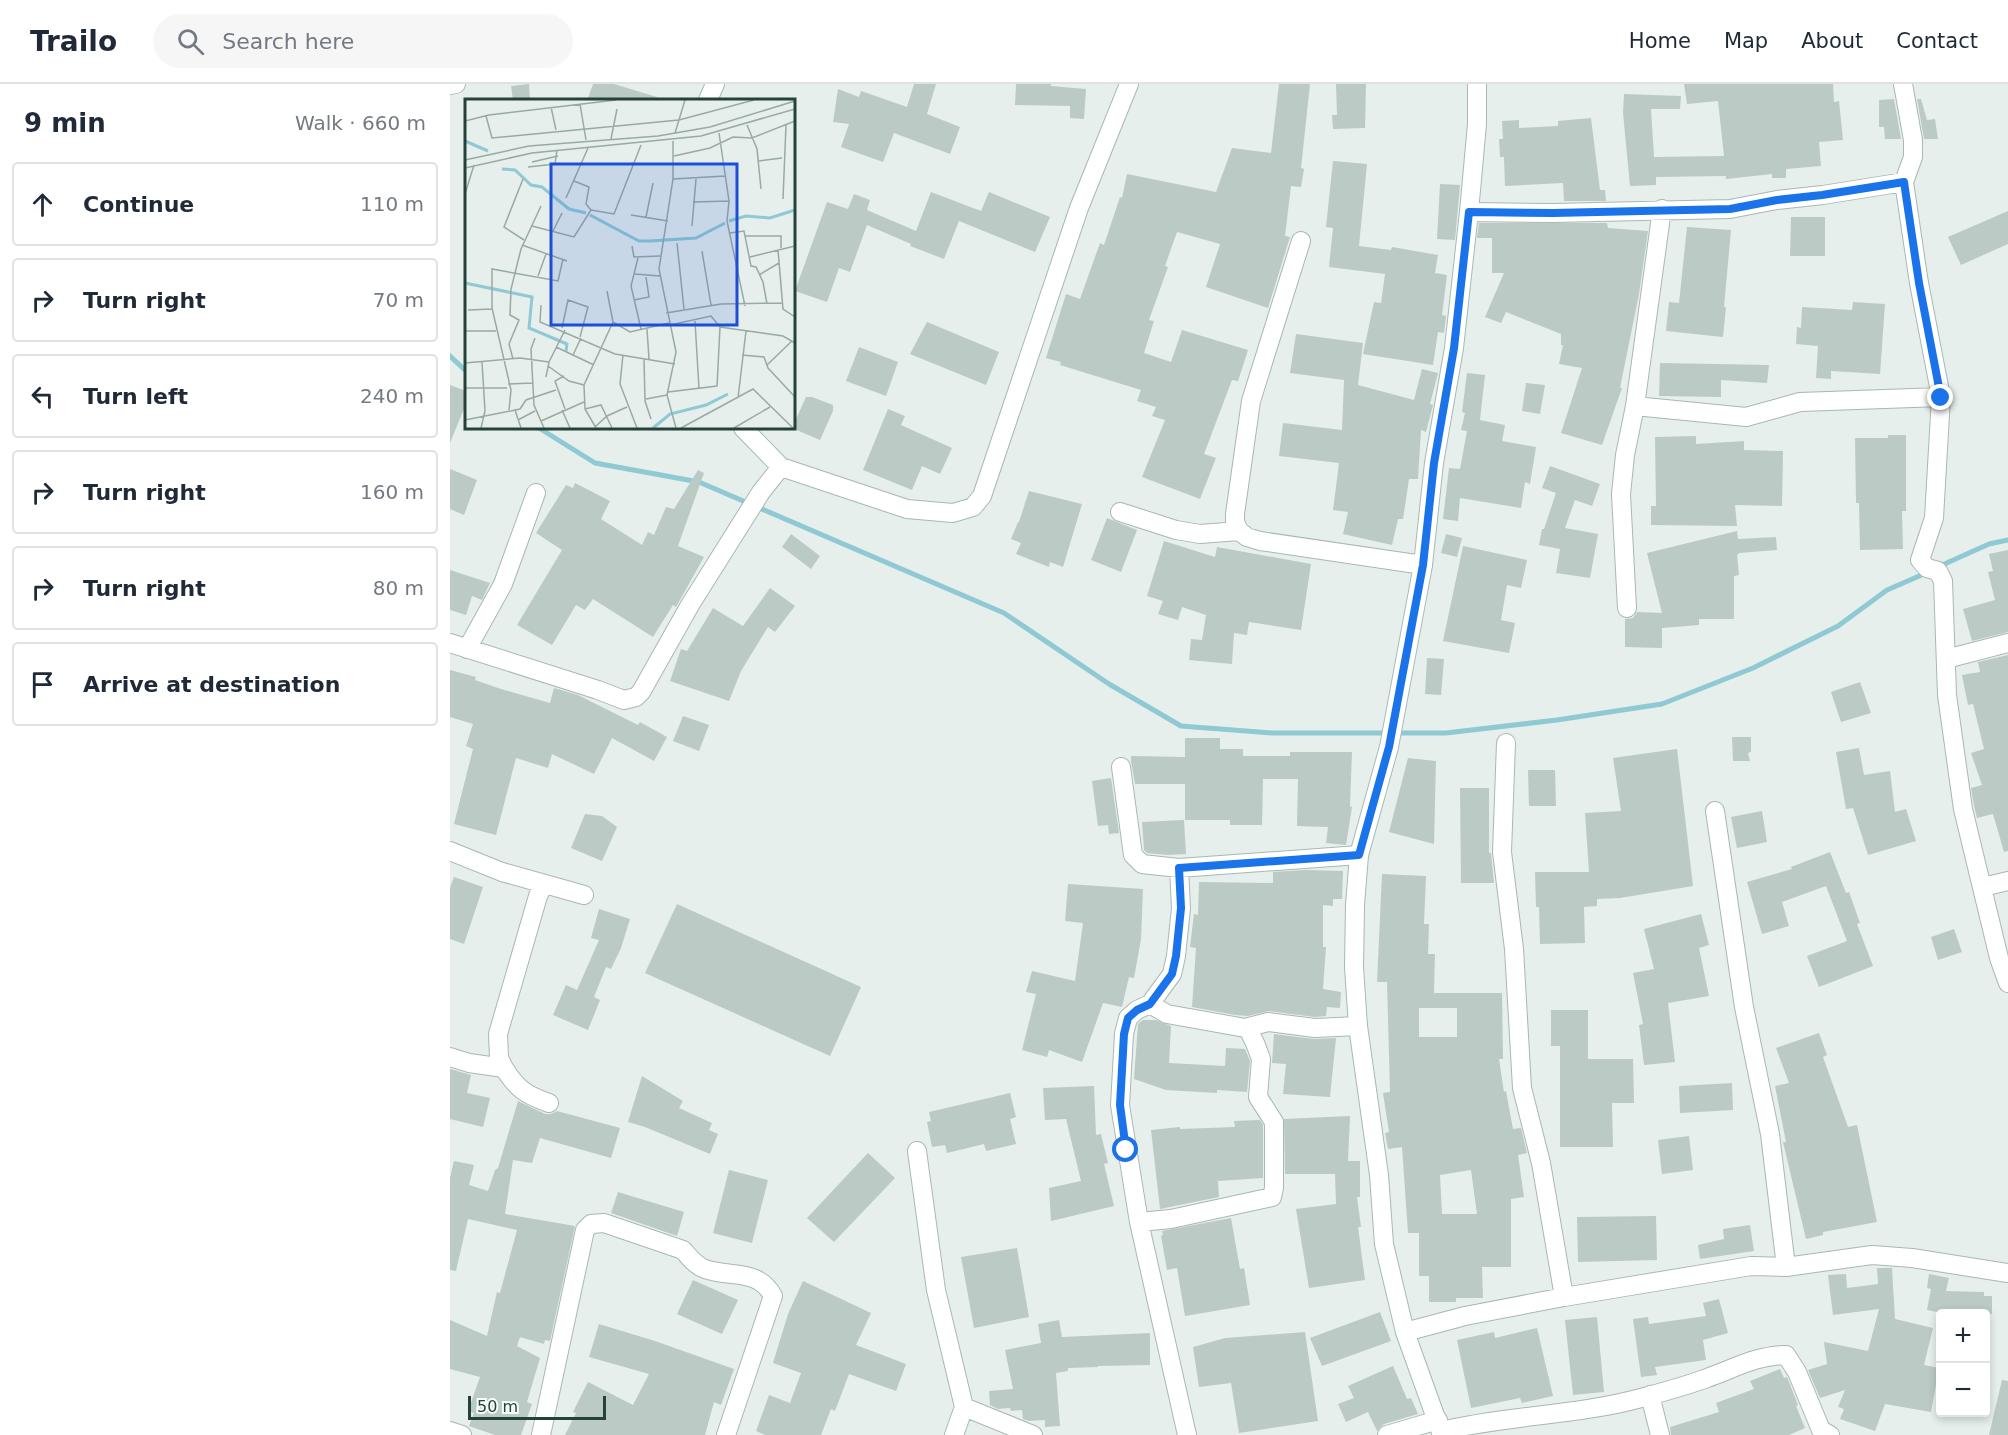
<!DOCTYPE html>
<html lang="en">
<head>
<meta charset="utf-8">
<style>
  body { margin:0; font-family:"DejaVu Sans",sans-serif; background:#f6f6f7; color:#1f2937 }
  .controls { position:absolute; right:18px; bottom:18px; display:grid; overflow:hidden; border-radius:6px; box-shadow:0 3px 9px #0003 }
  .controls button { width:54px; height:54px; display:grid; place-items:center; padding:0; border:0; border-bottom:2px solid #e0e1e3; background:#fff; color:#1f2937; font:30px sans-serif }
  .scale { position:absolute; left:18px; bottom:15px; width:138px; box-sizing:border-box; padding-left:6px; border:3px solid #24423a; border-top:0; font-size:16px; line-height:21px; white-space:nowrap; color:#24423a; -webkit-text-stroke:4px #f7fbf9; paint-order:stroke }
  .stop { position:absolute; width:18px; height:18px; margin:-14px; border:4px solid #1a73e8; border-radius:50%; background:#fff }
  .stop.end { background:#1a73e8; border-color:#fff; box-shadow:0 2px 6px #0008 }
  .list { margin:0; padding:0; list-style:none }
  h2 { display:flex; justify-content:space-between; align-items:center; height:78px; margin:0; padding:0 24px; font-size:26px }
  h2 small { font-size:20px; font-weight:400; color:#747a83 }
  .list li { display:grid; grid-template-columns:39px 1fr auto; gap:18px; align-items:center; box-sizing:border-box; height:84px; margin:0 12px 12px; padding:0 12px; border:2px solid #e0e1e3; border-radius:6px }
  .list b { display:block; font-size:22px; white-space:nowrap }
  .list em { font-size:20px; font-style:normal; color:#747a83 }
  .icon { flex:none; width:33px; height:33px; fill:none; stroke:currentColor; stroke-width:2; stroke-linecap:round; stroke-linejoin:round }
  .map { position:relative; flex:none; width:1558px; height:1351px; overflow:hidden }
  header { display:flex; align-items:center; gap:36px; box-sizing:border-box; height:84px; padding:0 30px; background:#fff; border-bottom:2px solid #e0e1e3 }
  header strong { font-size:28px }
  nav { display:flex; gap:33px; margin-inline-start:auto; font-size:21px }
  .search { width:420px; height:54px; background:#f6f6f7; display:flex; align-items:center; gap:15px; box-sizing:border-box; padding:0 21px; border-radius:33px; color:#747a83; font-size:22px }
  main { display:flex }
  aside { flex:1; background:#fff }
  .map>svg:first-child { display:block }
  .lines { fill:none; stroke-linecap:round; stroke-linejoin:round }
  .stream { stroke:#8ec9d4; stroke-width:5 }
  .building { fill:#bbcac4; fill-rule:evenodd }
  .street-casing { stroke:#a8b8b2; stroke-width:20 }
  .secondary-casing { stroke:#a4bbb3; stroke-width:20 }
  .street { stroke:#fff; stroke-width:18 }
  .secondary { stroke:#fff; stroke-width:18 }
  .route { stroke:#1a73e8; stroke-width:8 }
  .inset-river { fill:none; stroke:#8ec9d4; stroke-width:3 }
  .inset-road { fill:none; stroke:#98aaa4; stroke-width:1.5 }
  .view { fill:#1d4ed8; fill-opacity:0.15; stroke:#1d4ed8; stroke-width:3 }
  .inset-edge { fill:none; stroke:#24423a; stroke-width:3 }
</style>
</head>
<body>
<header>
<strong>Trailo</strong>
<div class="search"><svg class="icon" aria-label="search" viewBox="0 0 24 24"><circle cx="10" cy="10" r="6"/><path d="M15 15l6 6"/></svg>Search here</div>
<nav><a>Home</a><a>Map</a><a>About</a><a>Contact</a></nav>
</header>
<main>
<aside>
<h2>9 min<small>Walk · 660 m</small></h2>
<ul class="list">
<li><svg class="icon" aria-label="ahead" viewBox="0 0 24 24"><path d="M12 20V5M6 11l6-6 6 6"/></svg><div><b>Continue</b></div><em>110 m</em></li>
<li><svg class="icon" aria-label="right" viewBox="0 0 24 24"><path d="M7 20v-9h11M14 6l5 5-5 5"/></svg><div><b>Turn right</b></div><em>70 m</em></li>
<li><svg class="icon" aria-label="left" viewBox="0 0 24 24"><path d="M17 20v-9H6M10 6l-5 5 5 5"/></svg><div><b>Turn left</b></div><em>240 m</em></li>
<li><svg class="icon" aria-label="right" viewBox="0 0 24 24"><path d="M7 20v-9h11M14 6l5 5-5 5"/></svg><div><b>Turn right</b></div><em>160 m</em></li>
<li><svg class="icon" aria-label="right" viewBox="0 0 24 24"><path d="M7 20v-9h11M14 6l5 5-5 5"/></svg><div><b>Turn right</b></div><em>80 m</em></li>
<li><svg class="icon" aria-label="arrive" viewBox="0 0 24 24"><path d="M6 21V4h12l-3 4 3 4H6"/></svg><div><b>Arrive at destination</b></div></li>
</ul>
</aside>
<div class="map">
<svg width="1558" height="1351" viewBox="0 0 1558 1351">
  <rect width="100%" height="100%" fill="#e6efeb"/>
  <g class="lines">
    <path class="stream" d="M0,272l16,15
      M89,344l56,35 104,19 305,131 105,71 72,42 91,7h115
      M1490,482l49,-22 19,-4
      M946,649h50l111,-13 105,-16 91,-36 85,-42 49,-36 39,-17"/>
  </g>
  <path class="building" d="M79,0l1,16h-17l-2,-14z
    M143,0h21l43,13 -1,3h-60l-8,-2z
    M464,0h22l-9,30 33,13 -10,27 -56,-21 -11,29 -42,-15 8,-23 -16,-2 5,-33 21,8 2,-6 46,16z
    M566,0h35v2l35,3 -2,30 -14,-1v-12l-55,-1z
    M829,0h31l-9,84 3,1 -3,18 -10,-1 -6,50 5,1 -22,71 -62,-21 14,-43 -43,-12 -12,34 3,1 -19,53 5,1 -10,32 27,9 11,-32 66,20 -10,31 -6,-1 -28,74 12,4 -16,41 -58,-22 23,-57 -13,-4 4,-9 -19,-6 4,-11 -81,-25 1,-3 -15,-4 20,-64 14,5 20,-56 4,2 16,-48 2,1 5,-24 89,18 16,-44 39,5z
    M886,0h30l-1,44 -32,1 -1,-14h5z
    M1234,0h149l1,18 5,-1 4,39 -24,2 2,24 -35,3v9h-14v-4l-46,5v-3l-70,1v8l-26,1 -7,-73 1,-19 57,2 -1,13h-29l3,48 70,-1 -6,-55 -31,3z
    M1444,15l7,40h-16l-1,-12h-5v-27z
    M1467,15h4l6,21 8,-1 3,20h-14z
    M1141,34l9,72h5l1,11h-42l-1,-18 -58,3 -1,-29h-4l-1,-18h4l-1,-18 17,-1v8l39,-2v-5z
    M883,77l34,3 -8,82 32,4 1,-3 46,8 -3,18 12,2 -5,40 4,1 -2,17 -6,-1 -5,33 -70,-11 11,-52 7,1 4,-29 -56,-7 4,-39 -7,-1z
    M990,100l20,1 -5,55 -18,-1z
    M481,108l50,19 8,-19 61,25 -15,35 -76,-31 -15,38 -34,-13 1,-2 -44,-19 -17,47 -11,-4 -12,34 -32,-11 32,-89 21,7 6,-15 16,6 -3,10 49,21z
    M1558,127v33l-47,21 -13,-28z
    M1341,133h34v39h-35z
    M1029,139h128l1,5 40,3 -9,63 -19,94h2l-20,57 -41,-12 21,-65 -23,-4 4,-19h-2v-11l-55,-22 -5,11 -16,-6 19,-44h-12v-35h-15z
    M1237,143l44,3 -7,77h2l-3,30 -57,-6 3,-29 10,1z
    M1403,218l32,2 -5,70 -49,-3v8l-15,-1 2,-32 -22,-2 1,-17 4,1 1,-21 50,3z
    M477,238l72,30 -13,33 -76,-31z
    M846,250l67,9 -5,42 56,15 8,-31 16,4 -8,31 3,1 -7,27 -5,-2 -3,49h-9l-6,40h-5l-6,26 -49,-11 5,-22 -15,-2 6,-47 -60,-7 4,-33 59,7 2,-50 -54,-7z
    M409,263l39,15 -12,34 -40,-15z
    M1210,279l109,2 -2,18 -46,-3v17l-62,-1z
    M1017,289l18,2 -5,45 25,5 -3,16 34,6 -6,37 -5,-2 -4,26 -61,-10 -2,23 -15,-2 6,-51 11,1 7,-38 -6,-1 4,-17 -3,-1z
    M1076,299l19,2 -5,29 -18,-3z
    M0,301l16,6v13l-16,39z
    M356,313h6l21,8v6l-13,29 -28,-12z
    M438,325l17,7 -4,9 51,23 -12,26 -18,-8 -10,24 -49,-20z
    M1438,351h18v76h-4l1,38 -43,1 -1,-47h-3l-1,-65h33z
    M1246,352v8l48,-3v9l39,1 -1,55 -47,-1 2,21 -86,-1v-19h5l-1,-69z
    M1100,382l50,18 -8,22 -17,-6 -10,28 33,6 -8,44 -34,-5 4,-24 -21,-4 3,-16h2l12,-36 -14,-5z
    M0,385l27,11 -13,35 -14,-6z
    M248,386l6,3 -26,73 26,11 -28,50 -3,-2 -20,32 -60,-38 -8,11 -9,-5 -24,40 -35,-20 45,-75 -26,-17 30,-48 7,3 2,-5 35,18 -9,18 41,26 6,-13 6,3 12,-28 8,2z
    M579,407l53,13 -19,63 -13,-5 -1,5 -33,-13 5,-11 -10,-4 7,-17h1z
    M657,434l30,12 -16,42 -30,-12z
    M1287,447l1,8 38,-2 1,13 -38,3 -2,2 2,20 -5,1v43h-35v6l-37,3v20l-37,-1v-28l8,-1 4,-6 25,1 -15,-60z
    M341,450l29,22 -9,13 -29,-22z
    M996,450l16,4 -5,19 -16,-4z
    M714,457l51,16 2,-10 94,17 -10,66 -52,-8 -2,13 -13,-2 -2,31 -43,-4 2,-21 11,1 4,-25 -24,-8 -4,13 -20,-6 5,-13 -16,-5z
    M1013,462l64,14 -6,28 -14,-3 -6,35 14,3 -6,30 -66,-12z
    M1558,466v82l-36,9 -9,-32 32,-9 -7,-28 5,-1 -4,-17z
    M0,486l40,13 -8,17 -10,-4 -6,19 -16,-5z
    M320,504l25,18 -20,26 -7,-5 -27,44 -12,30 -59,-20 11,-32 6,2 26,-43 30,18z
    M1558,571v196l-4,1 -11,-38 -16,4 -3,-12 -3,-18 11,-3 -11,-32 13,-4 -11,-45 -5,1 -6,-30 18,-3 -2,-10z
    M977,574l17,1 -3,36 -16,-1z
    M0,586l26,7 -1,3 26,9 49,14 4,-15 24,7 60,30 2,-3 27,15 -13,24 -42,-23 -18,36 -42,-20 -4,14 -32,-10 -20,77 -42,-11 19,-75 -7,-3 7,-22 -23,-7z
    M1410,598l11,31 -30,9 -10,-30z
    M233,632l26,9 -10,26 -26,-10z
    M1282,653h19v15l-3,1 2,8h-17z
    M735,654h35v11h23v7h47v-4h62l-2,54 2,1 -6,38 -20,-2 2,-16 -31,-1 1,-47h-35l-1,46h-32v-5h-45v-36h-50l-4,-23v-5l54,1z
    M1409,664l5,27 26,-4 5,41 11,-3 10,32 -48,14 -15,-47 -7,1 -10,-57z
    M1227,665l16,137 -73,12 -23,1v7l-13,1 1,36 -45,1 -1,-37h-3l-1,-35h54l-4,-59 36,-2 -8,-53z
    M958,674l28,3 -2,83 -45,-12z
    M1078,686h27l1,36h-27z
    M661,694l8,55 -10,1 -1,-9 -10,1 -6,-45z
    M1010,704h29v65h2l3,30h-33z
    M1312,727l5,31 -30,6 -6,-31z
    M135,730l17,2 15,11 -15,34 -31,-13z
    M734,736l2,34 -18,1 -21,-2 -3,-3 -2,-28z
    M1380,768l16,41 3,-1 11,31 -3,1 16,42 -54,21 -12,-31 40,-15 -21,-55 -44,16 7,24 -27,8 -15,-52 45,-13 -1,-2z
    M855,786l38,1 -1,28h-9v7l-10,-1v42h3l-3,42 18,3 -1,16 -13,-1 -1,9 -11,1 -46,-6 -21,5 -13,-1 -43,-8 4,-59 -6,-1 4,-33 4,1 1,-33 74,1v-11z
    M932,790l44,2 -2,48h5l-1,30h7l-1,39h68l1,66h-4l5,33 2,-1 7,38 8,-1 6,25 -9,2 6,42 -13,2v68h-29l1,31h-27v4h-27v-26h-10v-43h-11l-6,-86 -14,2 -3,-16 4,-1 -6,-39 7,-1 -3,-110h-10zM969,924h38v29h-38zM1021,1086l6,44h-35l-2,-39z
    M4,793l29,10 -19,57 -14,-5v-51z
    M618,800l75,5 -2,50 -7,39 -5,-1 -7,30 -19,-4 -21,59 -33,-12 -2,7 -25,-7 14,-56 -10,-2 6,-21 43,10 8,-58 -18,-2z
    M227,820l184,83 -31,69 -185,-83z
    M149,825l31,10 -9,29 -10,21 -5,-2 -12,30 6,3 -12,30 -35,-15 13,-30 11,5 22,-50 -8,-2z
    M1251,830l8,31 -10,3 10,48 -41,7 7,59 -31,3 -5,-40 4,-1 -10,-51 21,-4 -10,-40z
    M1504,845l8,23 -24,8 -7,-23z
    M1101,926h37v49h45l1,44h-22l1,44h-53v-101h-9z
    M693,936h13l15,6 -2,37 56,3 1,-18 19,1 5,12 -3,31 -30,-2v3l-51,-3 -32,-11 4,-55z
    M1369,949l8,22 -4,2 25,70 9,-2 20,97 -54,10v3l-17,4 -23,-97h3l-11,-56 14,-3 -13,-35z
    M824,950l40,5 22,-1 -6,59 -47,-3 3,-30 -14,-1z
    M0,985l21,6 -4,18 23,5 -7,29 -33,-8z
    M192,992l41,25 -4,7 33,15 -3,7 9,4 -8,20 -65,-27 -17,-5z
    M1282,999l1,27 -53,3 -1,-27z
    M644,1002l2,49 5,-1 7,29 -4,1 10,42 -63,15 -2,-33 32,-7 -15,-62 -21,1 -2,-32z
    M560,1009l6,24 -6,2 6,25 -30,7 -2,-7 -37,9 -2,-8 -13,2 -5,-25 4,-1 -2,-9z
    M68,1017l27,13h6l6,-3 63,17 -9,30 -71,-20 -8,25 -19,-3 -8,54 70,12 -25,115 -5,-1 -1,4 -24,-7 -3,9 23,12 -13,44 5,2 -11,31h-26l-26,-9 5,-13 -6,-2 12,-34 -30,-8v-49l37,16 10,-44 3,1 17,-63 -49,-11 -12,52 -6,-1v-92l4,-17 20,4 -5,20 19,6 7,-21 3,-2z
    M900,1032l-2,45h12v36h-3l4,30h-3l7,53 -56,8 -13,-79 40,-5 -1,-30h-50l-1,-55z
    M810,1036l3,5v53l-45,3 1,16 -59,12 -9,-79 29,-3v2l55,-2 -1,-6z
    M1239,1052l4,34 -31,4 -4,-34z
    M418,1069l27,25 -61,64 -27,-24z
    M279,1086l39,10 -16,63 -39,-10z
    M168,1108l66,20 -7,24 -66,-23z
    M1206,1132l1,44 -79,2 -1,-45z
    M781,1134l9,51 4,-1 6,37 -65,11 -8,-48 -10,2 -6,-34 2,-1 -1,-4z
    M1300,1141l4,26 -54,8 -2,-14 26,-6 -1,-10z
    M567,1164l12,69 -55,11 -13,-71z
    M1427,1184h15l3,51 38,9 -9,37 15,3 -8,44 -46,-8 -10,27 -35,-12 4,-10 -6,-2 7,-17 -25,8 -12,-28 19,-6 -3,-22 44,9 11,-42 -46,6 -5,-40 18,-1 1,14 31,-4z
    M1479,1190l20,4 -3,13 38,1v4h8v18h-45l-20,-4 4,-21 -4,-1z
    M243,1196l45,20 -16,34 -45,-20z
    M353,1197l68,32 -15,32 50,19 -10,27 -47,-17 -14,37 -4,-2 -10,26h-56l-9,-4 13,-36 21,8 11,-30 -28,-10 15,-49z
    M1269,1215l9,34 -25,7 3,20 -51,7 2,8 -16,2 -8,-58 15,-2 1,7 57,-8 -3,-13z
    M930,1228l11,29 -69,25 -12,-28z
    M1147,1233l7,75 -31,3 -8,-75z
    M609,1236l3,17 88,-4v32l-52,1v1l-30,1v3l-12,2 4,53 -15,1v-7l-16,1 -6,-2 -1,-9 -11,1 -1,-3 -12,1 -8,-4 -1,-14 24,-2 -8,-39 36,-7 -3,-19z
    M149,1240l56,17 79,28 -13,36 -7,-3 -9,33h-140l11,-22 -3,-1 15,-30 45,23 16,-31 -60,-17z
    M1087,1244l16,68 -31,7 -2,-5 -49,10 -14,-68 37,-8 1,6z
    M855,1248l13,89 -79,12 -8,-50 -32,4 -6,-40 32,-9z
    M943,1282l14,33 4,-1 7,16 -34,10 -7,7 -9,-19 -22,10 -8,-18 16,-6 -6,-12z
    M1330,1285l4,9 3,-1 11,28 -2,1 9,22 -16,7h-118l-1,-8 49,-15 -3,-9 38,-14 -4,-8z
    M1552,1296l6,1v54h-19z"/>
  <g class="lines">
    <defs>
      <path id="street" d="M1453,0l10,56v17l-9,25 15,101 22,114 -7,121 -14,42 7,8 11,3 5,10 4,114 16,114 36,149 9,25
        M0,1l6,-1
        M258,16l7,-16
        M1019,128l84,1 177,-4 47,-9 46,-5 81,-13
        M1185,322l111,11 54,-15 141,-5
        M293,344l38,39 126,42 46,4 20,-6 9,-11 97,-288 50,-124
        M670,428l56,18 24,4 39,-3 8,6 13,4 163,24
        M789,447l-4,-9v-8l16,-113 50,-160
        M1177,524l-6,-114 4,-39 10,-49 27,-197
        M0,559l148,47 26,10 12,-3 5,-5 49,-87 71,-113 20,-25
        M17,565l36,-65 33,-91
        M1496,575l62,-16
        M1056,659l-4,109 12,97 8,139 19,75 23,134
        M671,683l12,88 9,9 37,4 180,-13
        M1265,727l29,196 26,127 16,133
        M0,767l52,21 82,23
        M729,784l2,40 -5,48 -4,18 -22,30 -13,6 -9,8 -4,16 -4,71 19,117 48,213
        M1533,803l25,-6
        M700,920l17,10 78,14 23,-6 47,6 43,-2
        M0,973l19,6 35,5 -5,-10 -1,-24 40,-138 6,-12
        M54,984c13,21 22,27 45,35
        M467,1067l19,139 28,117 -10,28
        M689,1138l32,-3 101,-22 2,-9v-66l-16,-25 3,-38 -6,-16 -6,-12 -4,-3
        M955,1248l60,-16 99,-19 187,-31 35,1 86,-12 40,3 96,15
        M1200,1311l10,40
        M514,1323l69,28
        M0,1347l12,4
        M991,1347c66,-16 134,-15 200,-33 22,-6 45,-12 66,-20 26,-9 50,-23 79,-23l11,17 24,58 9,5
        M91,1351l44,-205 6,-6 13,-1 79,27c6,7 13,16 22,19 25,9 53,-1 68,27l-47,139
        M937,1351l51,-15"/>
      <path id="secondary" d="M992,1351l-37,-103 -21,-88 -5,-69 -21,-149 -4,-59 1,-62 4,-50 30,-108 34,-182 11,-102 20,-115 15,-136 8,-88v-40"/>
    </defs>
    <use href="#street" class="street-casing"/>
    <use href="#secondary" class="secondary-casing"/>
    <use href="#street" class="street"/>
    <use href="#secondary" class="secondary"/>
  </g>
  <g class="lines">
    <path class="route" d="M676,1066l-6,-45 4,-71 4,-16 9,-8 13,-6 22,-30 4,-18 5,-48 -2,-40 180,-13 30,-108 34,-182 11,-102 20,-115 15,-136 84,1 177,-4 47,-9 45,-5 82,-13 15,101 22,115"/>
  </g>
  <g transform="translate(15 15)">
    <rect width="330" height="330" fill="#e6efeb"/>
    <path class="inset-river" d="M0,42l23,10M37,70l13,1 16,15 11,2 27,22 17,4M125,116l49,26h11l46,-3 29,-15M264,122l17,-5 24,2 25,-8M0,184l67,14 -3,31 38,16 -1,7M188,329l17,-14 36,-9 22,-11"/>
    <path class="inset-road" d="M115,5l6,36M86,8l5,23M21,17l6,22 187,-18 75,-20M0,22l24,-6 127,-15M282,26l10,24 4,40M210,34l10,-33M254,34l10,68 -2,20 18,85M146,40l6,-30M208,42v38l-14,90 17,83 -9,43 9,33M209,57l36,-8 23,-11 19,1 43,-17M0,61l64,-14 129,-10 52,-9 85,-26M294,62l23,-3M67,63l26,-6M63,68l27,-3 2,-14M0,69l67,-15 169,-17 94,-27M58,80l-19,48 20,13M208,80l52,-3M109,82l15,6 -3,17 5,6 23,4 27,-69M0,95l9,-29M101,99l22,-50M318,100l3,-74M228,103l36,-1M166,116l37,6M181,118l7,-34M67,127l42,11 17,-27M227,127l4,-47M88,132l9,-18M265,134l14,-2 7,35 5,1 7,15 4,22M280,137h36v12M212,144l7,66M57,146l45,16M167,147l2,11 26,-1M313,151l5,59 12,8M237,152l9,54M285,158l45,-11M173,159l-7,28 10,43M170,175l25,2M294,176l20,-12M73,177l8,-22M169,201l15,-3 -3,-20M76,206l-1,17 75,32 60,10M3,211l24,-1M201,214l55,-9 62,-1M230,222l4,68M148,223l17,10 39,-9M205,226l41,-9 9,11 63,9 12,7M97,229l6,-28 20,7 -8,30M182,230l2,30M0,232h31M70,239l-4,11 3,56 10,23M91,248l38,18M108,256l8,-17M158,256l-3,29 17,44M277,256l22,2 4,11 27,29M48,260l-4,-15 10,-24 -9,-5 1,-26 10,-40 20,-43M179,260l1,42 6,18M0,264l55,-5 29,4M302,266l25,-24M83,267l21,15 15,4M99,277l-9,5 10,28M81,278l3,-15 16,-32M43,285l25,-1M0,289h42M203,293l49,-6 3,-59M273,299l8,-67M181,300l21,-4M120,310l16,-4 11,23M44,311l2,-20 -19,-82v-39l66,12 5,-22M50,311l6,18M97,311l8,18M0,321l55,-11 6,-9 30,-10M53,321l17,-9M76,322l43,-19M130,328l12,-11 20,-9M16,329l4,-17 -3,-49M131,329l-11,-19 -1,-24 29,-63 -6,-31M216,329l72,-39 40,39M269,329l36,-21"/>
    <path class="view" d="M86,65h186v161h-186z"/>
    <rect width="330" height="330" class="inset-edge"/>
  </g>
</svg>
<div class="controls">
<button>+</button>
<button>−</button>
</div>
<div class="scale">50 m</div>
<div class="stop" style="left:676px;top:1066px"></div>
<div class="stop end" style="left:1491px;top:314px"></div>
</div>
</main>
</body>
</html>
